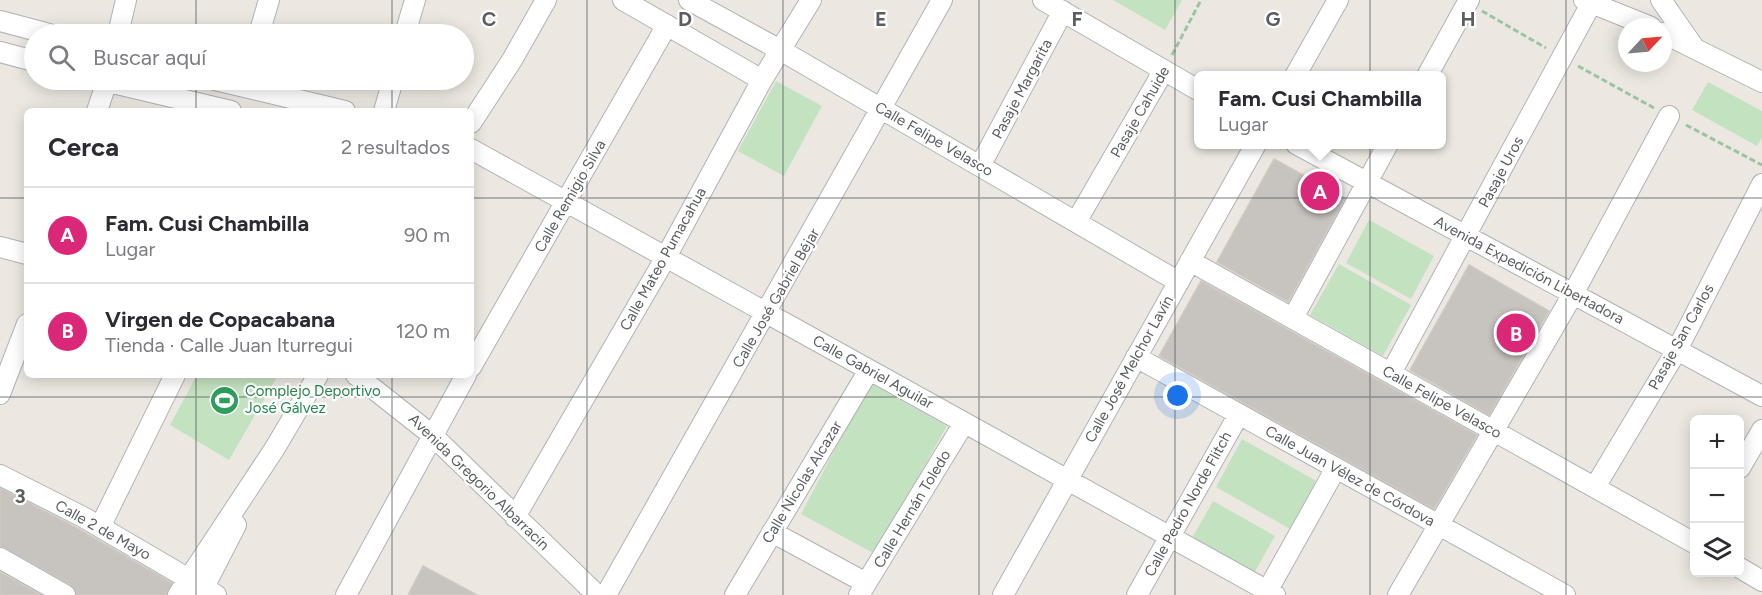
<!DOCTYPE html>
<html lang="es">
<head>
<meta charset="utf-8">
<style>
  body { margin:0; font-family:Figtree,sans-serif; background:#f2f2f3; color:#2b2b33 }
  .controls { position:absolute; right:18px; bottom:18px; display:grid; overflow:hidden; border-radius:9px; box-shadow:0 3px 15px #0003 }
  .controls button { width:54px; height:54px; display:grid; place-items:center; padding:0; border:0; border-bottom:2px solid #e1e1e2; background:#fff; color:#2b2b33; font:30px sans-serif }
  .compass { position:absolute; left:1618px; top:18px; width:54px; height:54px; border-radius:50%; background:#fff; box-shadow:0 3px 15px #0003; rotate:64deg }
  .you { position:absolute; left:1178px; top:396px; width:21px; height:21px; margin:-15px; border:4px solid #fff; border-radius:50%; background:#1a73e8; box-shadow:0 0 0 9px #1a73e833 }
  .badge { display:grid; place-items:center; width:39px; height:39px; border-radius:50%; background:#db2777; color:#fff; font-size:20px; font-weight:700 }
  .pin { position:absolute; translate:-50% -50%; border:3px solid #fff; box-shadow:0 2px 6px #0006 }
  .popup { position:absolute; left:1194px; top:71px; width:252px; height:78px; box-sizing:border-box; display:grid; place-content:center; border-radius:9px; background:#fff; filter:drop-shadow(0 2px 4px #0005); font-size:20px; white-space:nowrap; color:#7c7c81 }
  .popup b { font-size:22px; color:#2b2b33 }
  .popup::after { content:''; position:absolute; left:50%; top:100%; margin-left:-12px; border:12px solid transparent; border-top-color:#fff }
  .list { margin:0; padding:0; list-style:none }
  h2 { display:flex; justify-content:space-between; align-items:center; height:78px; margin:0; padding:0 24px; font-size:26px }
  h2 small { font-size:20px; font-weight:400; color:#7c7c81 }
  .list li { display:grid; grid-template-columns:39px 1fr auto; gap:18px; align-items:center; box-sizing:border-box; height:96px; padding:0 24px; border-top:2px solid #e1e1e2 }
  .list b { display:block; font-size:22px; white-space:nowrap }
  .list p { margin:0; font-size:20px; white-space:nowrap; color:#7c7c81 }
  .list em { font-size:20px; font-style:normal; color:#7c7c81 }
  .icon { flex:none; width:33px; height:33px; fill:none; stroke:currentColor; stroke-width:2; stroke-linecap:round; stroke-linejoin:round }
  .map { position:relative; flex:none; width:1762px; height:595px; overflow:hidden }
  .search { position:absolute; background:#fff; box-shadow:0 3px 15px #0003; left:24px; top:24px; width:450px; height:66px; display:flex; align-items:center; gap:15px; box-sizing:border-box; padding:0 21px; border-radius:33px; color:#7c7c81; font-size:22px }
  .panel { position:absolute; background:#fff; box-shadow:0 3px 15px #0003; left:24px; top:108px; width:450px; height:270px; border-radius:9px }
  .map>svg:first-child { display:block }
  .green { fill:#c3e2bf }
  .building { fill:#c7c3be; stroke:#d0c9c0; stroke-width:1.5 }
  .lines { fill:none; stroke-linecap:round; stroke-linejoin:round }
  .minor-casing { stroke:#afb3b6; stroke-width:22 }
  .path { stroke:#9ac5a1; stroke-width:3; stroke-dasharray:6 3; stroke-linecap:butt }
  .minor { stroke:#fff; stroke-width:20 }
  .grid { fill:none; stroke:#5a5e61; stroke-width:1.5; stroke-opacity:0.55 }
  .labels { text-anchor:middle; stroke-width:4.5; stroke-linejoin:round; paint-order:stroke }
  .street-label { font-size:15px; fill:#5a5e61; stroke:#fff }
  .leisure-label { font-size:15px; fill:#27864d; stroke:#fff; text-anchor:start }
  .grid-label { font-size:20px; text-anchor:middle; font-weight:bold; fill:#5a5e61; stroke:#fff; stroke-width:4.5; stroke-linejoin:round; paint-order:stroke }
</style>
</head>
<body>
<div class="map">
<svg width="1762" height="595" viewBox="0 0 1762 595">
  <rect width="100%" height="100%" fill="#ece8e1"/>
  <path class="green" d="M1113,0h69l-17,30z
    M776,81l46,25 -38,70 -46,-25z
    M1708,82l54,29v27l-5,8 -65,-36z
    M1369,220l65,36 -23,43 -65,-36z
    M1339,264l72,41 -28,51 -73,-41z
    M197,375h81l-49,85 -59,-35z
    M870,383l77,43 -72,128 -74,-40z
    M1242,439l76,43 -26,48 -76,-43z
    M1213,501l62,35 -22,39 -62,-35z"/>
  <path class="building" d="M1274,159l71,39 -57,104 -71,-40z
    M1469,265l80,46 -60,104 -79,-45z
    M1201,281l276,154 -43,74 -275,-153z
    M0,488l77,40 95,55 -6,12h-89l-6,-10 -71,-39z
    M423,566l54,29h-69z
    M0,572l41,23h-41z"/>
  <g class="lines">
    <defs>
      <path id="minor" d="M623,0l139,80
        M689,0l93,51 397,231
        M1043,0l155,90
        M1584,0l67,27
        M1661,0l32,46
        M0,21l49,13
        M1663,33l99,49
        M118,34l8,-34
        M259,34l10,-34
        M405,34l10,-34
        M0,52l34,9
        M1295,76l43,-76
        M1427,76l42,-76
        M100,80l131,31
        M215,80l130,31
        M97,111l10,-30
        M384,111l9,-31
        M471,123l41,-63 34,-60
        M1296,144l466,252
        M471,149l804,446
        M980,166l83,-155
        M1076,222l88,-152
        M0,247l27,7
        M1190,261l504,282
        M1293,318l95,-174
        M1136,357l429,238
        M471,367l196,-342
        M1391,373l201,-371
        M356,375l76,60 165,160
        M0,394l27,-70
        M1740,468l22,-38
        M0,475l83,42 133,78
        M1595,487l82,-137 85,-166
        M515,517l151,-260 96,-177 49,-80
        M100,527l75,-152
        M772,532l94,51
        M0,558l65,37
        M1740,568l22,13
        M178,595l97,-147 43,-73
        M200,595l36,-70
        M346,595l120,-220
        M606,595l336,-595
        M735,595l134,-225
        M859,595l105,-172
        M1003,595l253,-451
        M1137,595l102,-181
        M1265,595l71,-127
        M1398,595l175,-301 96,-178"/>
    </defs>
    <use href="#minor" class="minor-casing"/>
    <path class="path" d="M1482,11l64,37
      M1172,55l29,-55
      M1578,66l76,42
      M1686,125l76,40"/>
    <use href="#minor" class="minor"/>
  </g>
  <path class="grid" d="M196,0v34M392,0v34M587,0v595M783,0v595M979,0v595M1175,0v595M1370,0v595M1566,0v595M196,80v31M392,80v31M0,198h27M471,198h1291M196,375v220M392,375v220M0,397h1762"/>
  <defs>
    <symbol id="stadium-disc" viewBox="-11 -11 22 22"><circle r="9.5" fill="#2e9e5b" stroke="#fff"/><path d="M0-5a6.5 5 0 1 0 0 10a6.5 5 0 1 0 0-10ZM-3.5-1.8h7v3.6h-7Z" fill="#fff"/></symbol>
  </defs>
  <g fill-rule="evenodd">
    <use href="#stadium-disc" x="208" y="384" width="33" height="33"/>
  </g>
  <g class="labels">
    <g class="street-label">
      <text transform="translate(1022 89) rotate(-62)" y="5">Pasaje Margarita</text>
      <text transform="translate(1140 112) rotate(-60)" y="5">Pasaje Cahuide</text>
      <text transform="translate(934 139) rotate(30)" y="5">Calle Felipe Velasco</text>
      <text transform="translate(1501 172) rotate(-62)" y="5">Pasaje Uros</text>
      <text transform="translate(570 196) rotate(-60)" y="5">Calle Remigio Silva</text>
      <text transform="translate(663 259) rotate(-61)" y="5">Calle Mateo Pumacahua</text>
      <text transform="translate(1529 270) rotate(28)" y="5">Avenida Expedición Libertadora</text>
      <text transform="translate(776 298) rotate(-60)" y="5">Calle José Gabriel Béjar</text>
      <text transform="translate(1681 337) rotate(-61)" y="5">Pasaje San Carlos</text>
      <text transform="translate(1129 369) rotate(-61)" y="5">Calle José Melchor Lavín</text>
      <text transform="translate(873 372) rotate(29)" y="5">Calle Gabriel Aguilar</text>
      <text transform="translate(1442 402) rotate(29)" y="5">Calle Felipe Velasco</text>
      <text transform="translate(1350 476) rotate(29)" y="5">Calle Juan Vélez de Córdova</text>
      <text transform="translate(479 482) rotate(44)" y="5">Avenida Gregorio Albarracín</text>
      <text transform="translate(802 482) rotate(-59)" y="5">Calle Nicolas Alcazar</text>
      <text transform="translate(1188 504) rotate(-61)" y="5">Calle Pedro Norde Flitch</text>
      <text transform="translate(912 509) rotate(-59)" y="5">Calle Hernán Toledo</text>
      <text transform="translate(103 530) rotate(29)" y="5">Calle 2 de Mayo</text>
    </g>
    <g class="leisure-label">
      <text x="245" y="396">Complejo Deportivo<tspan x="245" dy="17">José Gálvez</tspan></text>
    </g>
  </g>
  <g class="grid-label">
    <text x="489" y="26">C</text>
    <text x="685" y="26">D</text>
    <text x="881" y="26">E</text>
    <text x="1077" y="26">F</text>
    <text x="1273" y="26">G</text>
    <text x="1468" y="26">H</text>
    <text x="20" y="503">3</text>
  </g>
</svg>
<div class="controls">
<button>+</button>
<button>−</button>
<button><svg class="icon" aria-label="layers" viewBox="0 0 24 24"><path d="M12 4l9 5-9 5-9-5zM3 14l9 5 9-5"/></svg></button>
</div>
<svg class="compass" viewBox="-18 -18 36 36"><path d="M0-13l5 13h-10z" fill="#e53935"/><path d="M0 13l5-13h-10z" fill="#7c7c81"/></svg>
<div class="you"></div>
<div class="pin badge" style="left:1320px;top:191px">A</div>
<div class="popup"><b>Fam. Cusi Chambilla</b>Lugar</div>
<div class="pin badge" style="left:1516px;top:333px">B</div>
<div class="search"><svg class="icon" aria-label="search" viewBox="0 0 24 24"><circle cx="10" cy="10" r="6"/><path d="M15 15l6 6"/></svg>Buscar aquí</div>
<section class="panel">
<h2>Cerca<small>2 resultados</small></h2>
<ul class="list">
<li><span class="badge">A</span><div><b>Fam. Cusi Chambilla</b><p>Lugar</p></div><em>90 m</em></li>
<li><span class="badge">B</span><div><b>Virgen de Copacabana</b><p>Tienda · Calle Juan Iturregui</p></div><em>120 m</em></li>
</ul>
</section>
</div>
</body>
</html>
